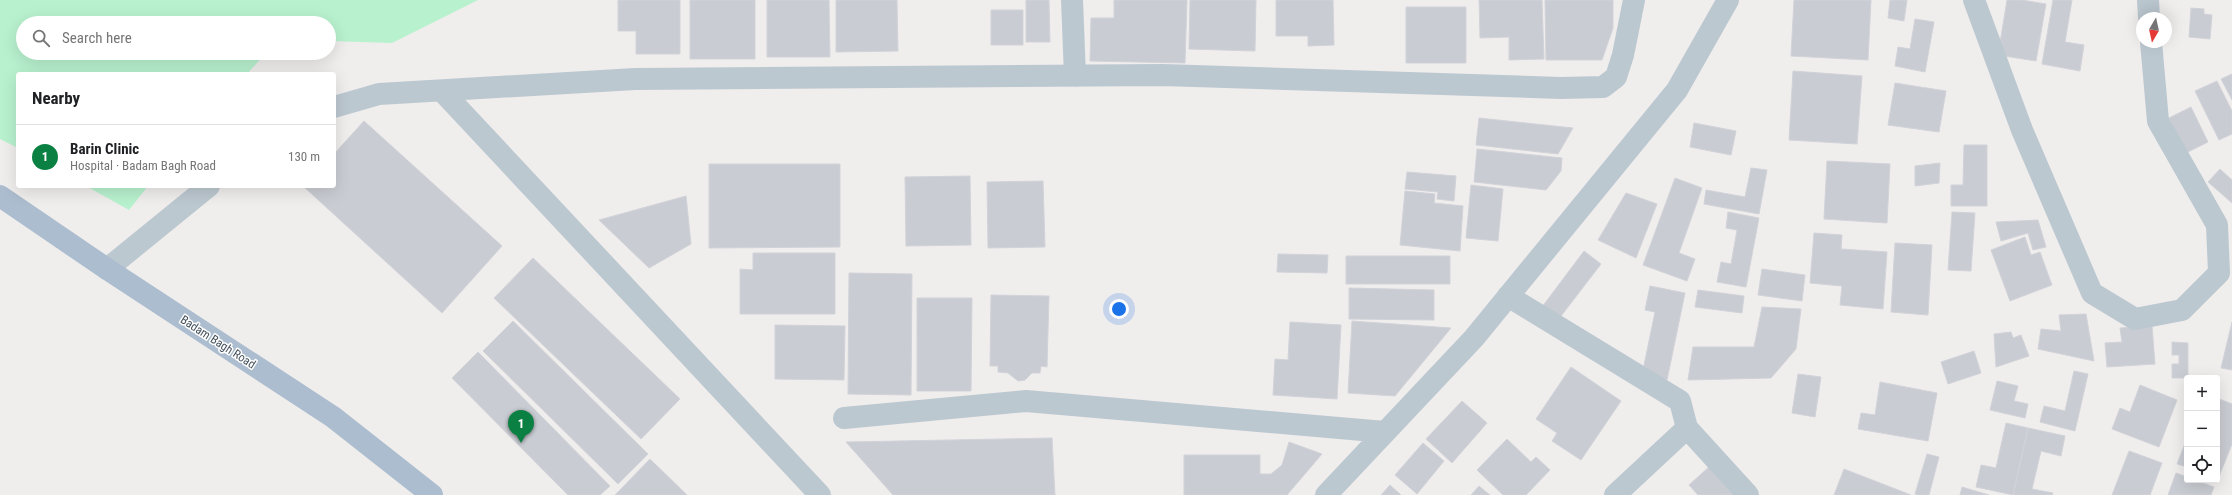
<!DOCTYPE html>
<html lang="en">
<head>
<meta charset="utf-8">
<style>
  body { margin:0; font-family:"Roboto Condensed",sans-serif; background:#f2f2f2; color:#202124 }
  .controls { position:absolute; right:12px; bottom:12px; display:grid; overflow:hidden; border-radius:4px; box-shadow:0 4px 16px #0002 }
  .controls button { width:36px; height:36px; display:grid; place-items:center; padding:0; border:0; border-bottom:1px solid #e0e0e0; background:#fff; color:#202124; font:20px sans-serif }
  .compass { position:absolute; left:2136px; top:12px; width:36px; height:36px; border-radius:50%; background:#fff; box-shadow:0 4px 16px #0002; rotate:189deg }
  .you { position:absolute; left:1119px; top:309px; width:14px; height:14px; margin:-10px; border:3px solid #fff; border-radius:50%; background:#1a73e8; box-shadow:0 0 0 6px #1a73e833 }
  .badge { display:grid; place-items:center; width:26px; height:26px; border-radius:50%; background:#0b8043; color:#fff; font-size:13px; font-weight:700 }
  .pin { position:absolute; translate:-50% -33px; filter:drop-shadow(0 1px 2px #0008) }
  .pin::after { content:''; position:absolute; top:21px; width:14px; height:12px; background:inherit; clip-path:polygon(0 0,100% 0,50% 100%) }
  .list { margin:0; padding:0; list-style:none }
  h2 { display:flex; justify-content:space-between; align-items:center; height:52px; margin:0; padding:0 16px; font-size:17px }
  h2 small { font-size:13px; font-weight:400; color:#757577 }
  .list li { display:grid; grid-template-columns:26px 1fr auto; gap:12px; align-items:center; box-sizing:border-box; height:64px; padding:0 16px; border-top:1px solid #e0e0e0 }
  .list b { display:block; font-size:15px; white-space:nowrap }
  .list p { margin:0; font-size:13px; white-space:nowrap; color:#757577 }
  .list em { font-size:13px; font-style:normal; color:#757577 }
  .icon { flex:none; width:22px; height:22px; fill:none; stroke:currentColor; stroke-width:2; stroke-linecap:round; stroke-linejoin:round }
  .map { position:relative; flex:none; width:2232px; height:495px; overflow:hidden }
  .search { position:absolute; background:#fff; box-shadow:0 4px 16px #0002; left:16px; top:16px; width:320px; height:44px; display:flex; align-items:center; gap:10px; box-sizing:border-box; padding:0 14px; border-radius:22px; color:#757577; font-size:15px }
  .panel { position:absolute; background:#fff; box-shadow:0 4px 16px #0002; left:16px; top:72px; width:320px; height:116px; border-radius:4px }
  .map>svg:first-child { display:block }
  .green { fill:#b8f1ce }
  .building { fill:#c9ccd2; stroke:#d1d3d9 }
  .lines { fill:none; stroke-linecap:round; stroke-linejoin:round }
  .street { stroke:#bcc8d0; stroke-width:22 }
  .primary { stroke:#abbdce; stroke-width:22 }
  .labels { text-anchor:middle; stroke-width:3; stroke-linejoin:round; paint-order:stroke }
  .street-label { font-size:12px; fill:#44515c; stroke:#fff }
</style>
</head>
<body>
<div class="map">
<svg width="2232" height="495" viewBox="0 0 2232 495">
  <rect width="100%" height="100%" fill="#f0eded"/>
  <path class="green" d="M0,0h478l-86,43 -63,-2v-18h-306v30h243l-19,21h-229v74l-18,-9z
    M86,186h62l-19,24z"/>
  <path class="building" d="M618,0h62v54h-44v-23h-18z
    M690,0h65v59h-65z
    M767,0h62l1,57h-63z
    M836,0h61l1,51 -62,1z
    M1026,0h23l1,42h-24z
    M1114,0h73l-2,63 -95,-2 1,-43h23z
    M1190,0h66l-1,51 -66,-2z
    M1276,0h57l1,45 -26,1v-10h-32z
    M1479,0h63l2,59 -35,1v-23l-29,1z
    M1545,0h68v28l-11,32h-56z
    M1794,0h77l-3,60 -77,-4z
    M1890,0h17l-3,21 -16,-3z
    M2007,0h15l24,4 -10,57 -38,-6z
    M2053,0h19l-7,42 19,3 -4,26 -38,-7z
    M1406,7h60v56h-60z
    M2191,8l13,1v5l8,1 -2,24 -21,-2z
    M991,10h32v35h-32z
    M1915,19l19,3 -9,50 -30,-6 3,-19 12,2z
    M1793,71l69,5 -5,68 -68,-4z
    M2232,74v26l-11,-21z
    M2217,81l15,30v23l-13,6 -24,-49z
    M1895,83l51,8 -7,41 -51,-7z
    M2191,107l17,35 -22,11 -17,-35z
    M1479,118l94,10 -15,26 -82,-9z
    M364,121l138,125 -60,67 -138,-126 30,-1v-32z
    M1694,123l42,8 -5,24 -41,-8z
    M1964,145h23v61h-36v-21h12z
    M1477,149l85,9 -1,13 -15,19 -72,-8z
    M1827,161l63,3 -3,59 -63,-4z
    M1940,163l-1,20 -24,3v-20z
    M709,164h131v83l-131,1z
    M1751,168l16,2 -8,44 -55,-10 2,-14 39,7z
    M2220,169l12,11v23l-24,-21z
    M1407,172l49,4 -2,25 -17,-2 1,-7 -33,-3z
    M970,176l1,69 -65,1 -1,-69z
    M1675,178l27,10 -23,65 16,6 -8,22 -44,-16z
    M1043,181l2,66 -57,1 -1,-66z
    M1471,185l32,4 -5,52 -32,-3z
    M1405,191l30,3 -1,9 29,3 -3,45 -60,-6z
    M1626,193l31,11 -21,54 -38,-18z
    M686,196l5,48 -42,24 -50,-48z
    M1728,212l31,6 -13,69 -29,-5 4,-20 10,2 6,-34 -11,-2z
    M1952,212l23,1 -4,58 -23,-1z
    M2038,220l8,27 -13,3 -5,-17 -27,8 -5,-19z
    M1814,233l28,2 -1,14 46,3 -4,57 -43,-4 2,-19 -32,-3z
    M2025,237l6,18 9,-3 12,33 -42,16 -19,-51z
    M1895,243l37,2 -4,70 -37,-3z
    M1584,251l17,13 -43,56 -16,-13z
    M753,253h82v61h-95v-45l13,1z
    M1278,254l50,1 -1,18 -50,-1z
    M1346,256h104v28h-104z
    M533,258l147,141 -39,40 -147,-141z
    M1762,269l43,6 -3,26 -44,-6z
    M849,273l63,1 -1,121 -63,-1z
    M1650,286l35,7 -18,87 -25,-5 13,-63 -10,-2z
    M1349,288l85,2v30l-85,-1z
    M1698,290l46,6 -2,17 -47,-6z
    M991,295l58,1 -2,71 -6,-1 -1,7h-8l-7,7 -7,1 -10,-8 -10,-1v-6h-8z
    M917,298h55l-1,93h-54z
    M1762,307l39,2 -5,40 -25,29 -83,2 5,-33h61z
    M2086,314l8,47 -56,-12 3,-20 20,2 -2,-16z
    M513,321l135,133 -30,30 -135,-133z
    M1352,321l99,7 -56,68 -47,-3z
    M1290,322l51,3 -4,74 -64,-4 2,-36 13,1z
    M2232,322v48l-11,-2z
    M775,325l70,1 -1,54 -69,-1z
    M2152,326l3,38 -48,3 -2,-24 17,-1 -2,-14z
    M2011,332l2,6 8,-3 8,21 -33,11 -2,-33z
    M2172,342l16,1v35h-16v-14h7v-9h-7z
    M1974,351l7,22 -33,11 -7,-22z
    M478,352l132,134 -10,9h-32l-116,-117z
    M1571,367l50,34 -40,59 -29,-19 5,-8 -21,-14z
    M2074,371l14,3 -13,57 -35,-9 4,-16 21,5z
    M1798,374l23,3 -6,40 -23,-4z
    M1997,381l21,5 -4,15 14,3 -3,14 -35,-8z
    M1880,382l57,11 -9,48 -70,-12 3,-16 14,2z
    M2140,385l37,15 -18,47 -47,-18 8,-21 10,4z
    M2217,398l15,6v40l-14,35z
    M1462,401l25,22 -35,40 -26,-24z
    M2006,423l22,5 -15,67 -37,-8 5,-22 15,3z
    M2028,428l37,8 -4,20 -20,-5 -9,38 21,4 -1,2h-39z
    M1052,438l3,57h-162l-47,-53z
    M2187,438v29l-10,-3z
    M1507,439l24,23 5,-5 14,13 -24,25h-23l-26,-25z
    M1289,442l33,12 -35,41h-103v-40h76v19h11l11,-9z
    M1423,443l21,18 -27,33 -22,-19z
    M2129,451l33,12 -12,32h-38z
    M1927,454l12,3 -10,38h-12l-2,-1z
    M650,459l37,36h-72z
    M1710,466l26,29h-38l-9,-10z
    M1844,469l67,26h-77z
    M2176,473l11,4v3h8l19,7 -3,8h-43z
    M1390,485l11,10h-20z
    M1479,486l11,9h-19z
    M1962,487l27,8h-29z"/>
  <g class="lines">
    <path class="street" d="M1072,0l3,76
      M1974,0l48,130 70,163 43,26 47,-9 37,-37 -2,-48 -59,-104 -7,-79
      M2148,0l1,18
      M442,91l378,404
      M334,107l45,-13 256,-15 528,-4 398,13 42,-1 13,-10 7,-22 11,-55
      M107,269l102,-83
      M1508,296l172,105 7,27 -72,67
      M844,418l182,-17 359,31
      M1687,428l61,67
      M1326,495l148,-157 203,-248 51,-90"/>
    <path class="primary" d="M0,196l107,73 226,148 99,78"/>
  </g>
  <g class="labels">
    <g class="street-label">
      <text transform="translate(218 342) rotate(33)" y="4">Badam Bagh Road</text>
    </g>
  </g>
</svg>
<div class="controls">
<button>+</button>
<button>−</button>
<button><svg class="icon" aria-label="locate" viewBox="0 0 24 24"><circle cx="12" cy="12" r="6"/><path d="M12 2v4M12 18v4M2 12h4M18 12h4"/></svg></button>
</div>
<svg class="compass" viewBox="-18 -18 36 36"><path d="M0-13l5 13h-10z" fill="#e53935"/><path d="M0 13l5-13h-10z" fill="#757577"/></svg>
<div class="you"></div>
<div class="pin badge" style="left:521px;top:443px">1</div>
<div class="search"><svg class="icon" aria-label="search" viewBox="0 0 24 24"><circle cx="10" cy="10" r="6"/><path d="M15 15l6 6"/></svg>Search here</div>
<section class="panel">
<h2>Nearby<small></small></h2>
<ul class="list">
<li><span class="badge">1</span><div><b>Barin Clinic</b><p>Hospital · Badam Bagh Road</p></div><em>130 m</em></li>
</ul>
</section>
</div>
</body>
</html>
